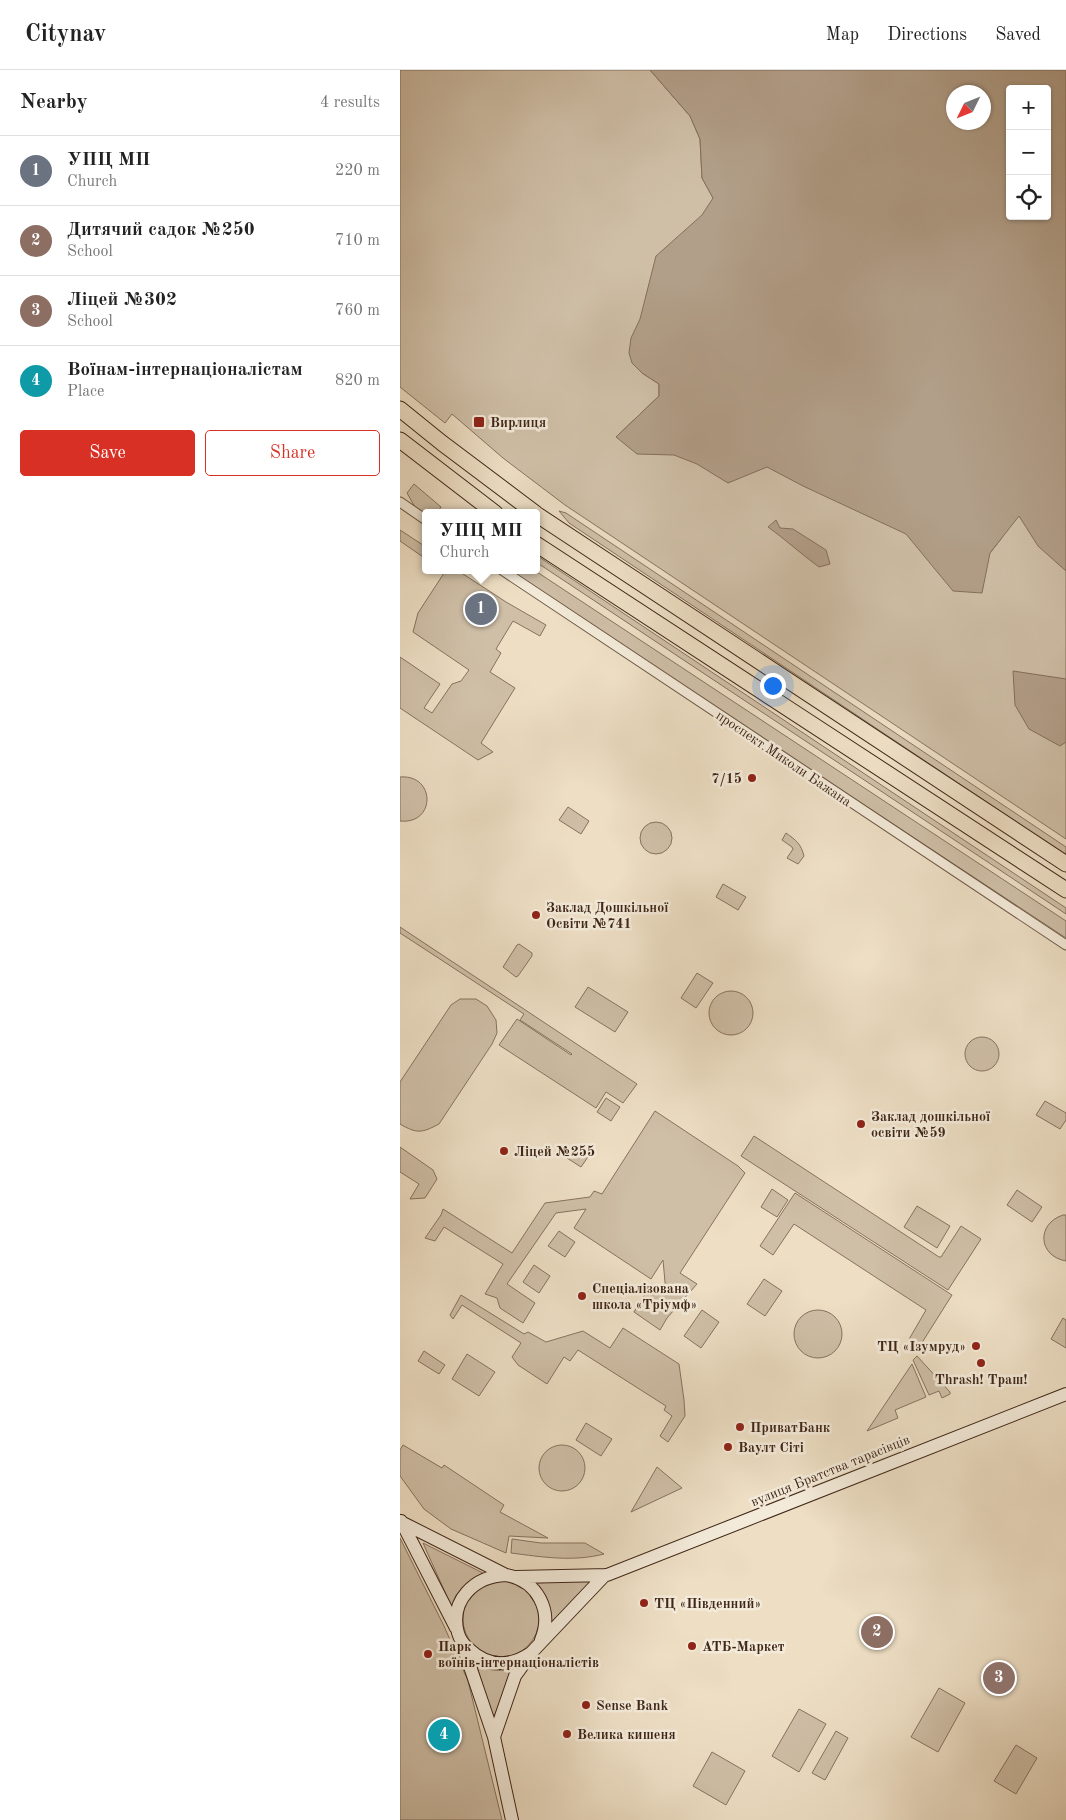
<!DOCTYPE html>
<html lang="en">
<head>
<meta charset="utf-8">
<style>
  body { margin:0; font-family:"Old Standard TT",serif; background:#f6f6f6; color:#222 }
  .controls { position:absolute; right:15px; top:15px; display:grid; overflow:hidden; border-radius:5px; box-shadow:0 1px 4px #0004 }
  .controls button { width:45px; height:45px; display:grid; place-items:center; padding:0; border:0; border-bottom:1px solid #e0e0e0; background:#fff; color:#222; font:25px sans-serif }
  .compass { position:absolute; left:546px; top:15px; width:45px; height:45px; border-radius:50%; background:#fff; box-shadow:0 1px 4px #0004; rotate:227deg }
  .you { position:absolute; left:372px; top:615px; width:18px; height:18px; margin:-12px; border:4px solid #fff; border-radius:50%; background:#1a73e8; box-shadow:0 0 0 8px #1a73e833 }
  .badge { display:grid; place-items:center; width:32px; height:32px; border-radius:50%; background:#d93025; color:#fff; font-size:16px; font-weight:700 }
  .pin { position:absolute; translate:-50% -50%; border:2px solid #fff; box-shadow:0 1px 5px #0006 }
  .popup { position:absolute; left:22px; top:439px; width:118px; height:65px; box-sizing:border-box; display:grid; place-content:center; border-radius:5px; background:#fff; filter:drop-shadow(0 1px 4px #0005); font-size:16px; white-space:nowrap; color:#767676 }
  .popup b { font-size:19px; color:#222 }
  .popup::after { content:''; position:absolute; left:50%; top:100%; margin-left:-10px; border:10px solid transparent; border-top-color:#fff }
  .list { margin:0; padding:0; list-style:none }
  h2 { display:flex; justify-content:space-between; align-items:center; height:65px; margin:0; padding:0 20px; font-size:21px }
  h2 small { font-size:16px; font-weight:400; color:#767676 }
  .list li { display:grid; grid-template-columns:32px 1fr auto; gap:15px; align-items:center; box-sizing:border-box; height:70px; padding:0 20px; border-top:1px solid #e0e0e0 }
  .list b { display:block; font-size:19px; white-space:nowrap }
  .list p { margin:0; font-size:16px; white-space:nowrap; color:#767676 }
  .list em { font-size:16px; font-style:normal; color:#767676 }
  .actions { display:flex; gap:10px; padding:15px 20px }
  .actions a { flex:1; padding:11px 0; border:1px solid #d93025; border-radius:5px; text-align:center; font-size:18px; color:#d93025 }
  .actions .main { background:#d93025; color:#fff }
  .icon { flex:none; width:28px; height:28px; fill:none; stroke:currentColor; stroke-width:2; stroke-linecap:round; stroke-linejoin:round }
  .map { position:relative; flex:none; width:666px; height:1750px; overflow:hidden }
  header { display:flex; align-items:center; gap:30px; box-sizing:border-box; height:70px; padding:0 25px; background:#fff; border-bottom:1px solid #e0e0e0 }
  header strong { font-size:24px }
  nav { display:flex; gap:28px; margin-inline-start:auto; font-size:18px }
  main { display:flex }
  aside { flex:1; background:#fff }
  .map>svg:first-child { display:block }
  .green { fill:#cfbfa7; stroke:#87725f; fill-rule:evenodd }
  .water { fill:#b29f89; stroke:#846f5b; fill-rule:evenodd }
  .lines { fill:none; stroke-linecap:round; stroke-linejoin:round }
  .street-casing { stroke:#6a5442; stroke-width:11 }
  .secondary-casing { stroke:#3f2617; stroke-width:14 }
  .highway-casing { stroke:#3f2617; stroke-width:17 }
  .street { stroke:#f3ead9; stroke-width:9 }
  .secondary { stroke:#f3ead9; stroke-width:12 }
  .highway { stroke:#eddec4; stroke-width:15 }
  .poi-dot { fill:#8f2418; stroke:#f3ead9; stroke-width:2 }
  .labels { text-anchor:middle; stroke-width:5; stroke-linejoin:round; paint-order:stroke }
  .poi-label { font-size:14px; font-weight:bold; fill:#3f2617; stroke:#f3ead9; text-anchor:start }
  .street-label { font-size:14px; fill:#3f2617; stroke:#f3ead9 }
</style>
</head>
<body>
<header>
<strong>Citynav</strong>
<nav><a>Map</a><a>Directions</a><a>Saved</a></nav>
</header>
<main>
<aside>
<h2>Nearby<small>4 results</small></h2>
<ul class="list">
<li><span class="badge" style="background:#6b7280">1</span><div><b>УПЦ МП</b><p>Church</p></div><em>220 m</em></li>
<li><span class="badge" style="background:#8d6e63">2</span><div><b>Дитячий садок №250</b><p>School</p></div><em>710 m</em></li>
<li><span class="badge" style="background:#8d6e63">3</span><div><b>Ліцей №302</b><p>School</p></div><em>760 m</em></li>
<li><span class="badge" style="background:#0f9aa8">4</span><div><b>Воїнам-інтернаціоналістам</b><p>Place</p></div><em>820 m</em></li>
</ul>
<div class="actions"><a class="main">Save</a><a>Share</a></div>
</aside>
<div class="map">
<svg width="666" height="1750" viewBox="0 0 666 1750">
  <rect width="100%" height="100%" fill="#eddec4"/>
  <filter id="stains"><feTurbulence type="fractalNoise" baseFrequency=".004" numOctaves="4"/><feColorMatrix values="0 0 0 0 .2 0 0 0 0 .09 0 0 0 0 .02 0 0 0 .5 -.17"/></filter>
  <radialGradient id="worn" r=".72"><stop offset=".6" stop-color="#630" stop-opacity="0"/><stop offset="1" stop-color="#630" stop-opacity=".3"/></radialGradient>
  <path class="green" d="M0,0h250l40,46 10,23 2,39 11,20 7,243 270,112 11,-14 8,-17 10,-7 6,9 41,39v276l-501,-334 -62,-47 -51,-44 -7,9 -45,-36zM242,245l24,82 -50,40 43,-41v-12l-17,-11z
    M14,414l27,23 -4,6h-11v3l-10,-7 -9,-16z
    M159,441l7,2 500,334v8l-497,-332z
    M0,460l26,17v12l-26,-18z
    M136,485l530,353v6l-530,-352z
    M46,500h11l49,32 40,23 -6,11 -27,-15 -17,28 5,4 -11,19 25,16 -34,55 12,9 -15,8 -78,-52v-51l40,27 -16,24 8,5 20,-29 9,-3 8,-11 -56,-38 5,-19z
    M108,500h26l532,351v17z
    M0,707c36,-3 36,48 0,44z
    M168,737l21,14 -8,13 -22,-14z
    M240 768a16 16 0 1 1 32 0a16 16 0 1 1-32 0Z
    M386,763c10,7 15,11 18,23l-6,8 -11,-6 6,-9 -1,-2 -10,-7z
    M323,814l23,13 -8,13 -22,-13z
    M0,857l237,157 -14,19 -17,-11 -10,16 -97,-63 18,-26 54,36 1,-1 -52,-34 4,-6 -124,-81z
    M119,874l13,9v3l-14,20 -2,1 -13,-10 14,-22z
    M297,903l16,10 -17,25 -15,-10z
    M188,917l40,25 -13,20 -40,-25z
    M309 943a22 22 0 1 1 44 0a22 22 0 1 1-44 0Z
    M60,929h16l11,7 9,14 1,13 -5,11 -53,80c-17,9 -22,10 -39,0v-42l51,-77z
    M565 984a17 17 0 1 1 34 0a17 17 0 1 1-34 0Z
    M206,1028l14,9 -9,14 -14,-9z
    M645,1031l21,12v7l-6,9 -24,-14z
    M255,1041l83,55 7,7 -65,100 17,11 -30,34 -7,12 -26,-18 17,-28 15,9 -3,-33 -12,19 -77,-51 12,-19 -30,4 -49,71 28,19 -12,20 -23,-15 -3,-10 -12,-4 18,-30 -59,-37 -9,14 -10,-3 16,-23 2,-6 69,44 33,-50 45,-6 4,-6 8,3z
    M354,1066l185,121h2l20,-31 20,13 -33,51 -207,-134z
    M177,1075l13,9 -9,13 -14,-9z
    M0,1077l33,23 4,9 -12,19 -15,1 9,-15 -19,-12z
    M372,1119l16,11 -11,17 -16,-10z
    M617,1120l25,17 -10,15 -25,-17z
    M395,1123l157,102 -34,54 -10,-8 18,-31 -132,-86 -21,31 -13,-9z
    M517,1136l33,20 -13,22 -33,-21z
    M663,1145h3v46c-28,-5 -30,-37 -3,-46z
    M159,1161l16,11 -10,15 -17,-11z
    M134,1195l16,11 -11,17 -16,-11z
    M364,1209l18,12 -17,25 -18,-12z
    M61,1225l63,39 4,-2 18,10 37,-11 27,17 13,-20 56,36 5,36 1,16 -17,26 -8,-6 12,-20 -8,-6 2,-4 -88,-56 -8,11 -6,-4 -17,27 -29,-19 -6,-8 9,-14 -59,-38 -9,14 -3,-4z
    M394 1264a24 24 0 1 1 48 0a24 24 0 1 1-48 0Z
    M302,1240l17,12 -18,26 -17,-12z
    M663,1248l3,2v28l-15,-9z
    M24,1281l21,14 -6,9 -21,-13z
    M67,1284l28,18 -16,24 -27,-17z
    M517,1286l33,36v2l-8,4 -3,-7 -10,4 -16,-35z
    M512,1294l14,33 -31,13 3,8 -31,13z
    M186,1353l26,16 -11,17 -25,-16z
    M3,1375l39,23 2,-3 60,40 -4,7 48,26 -39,-2 -3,17 -55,-24 -27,-20 -24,-33v-26z
    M139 1398a23 23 0 1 1 46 0a23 23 0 1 1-46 0Z
    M257,1397l25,21 -51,24z
    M0,1468l44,88 24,55 34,139h-102z
    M112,1469l29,4h44l19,11c-31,8 -62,3 -93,-1z
    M23,1473l60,30c-18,10 -25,16 -30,37z
    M192,1510l-42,44c0,-16 -4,-28 -14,-41z
    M63 1549a38 38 0 1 1 76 0a38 38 0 1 1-76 0Z
    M76,1593c12,9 23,8 37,6l-20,50z
    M539,1618l26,15 -27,49 -27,-15z
    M399,1639l27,15 -27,48 -27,-16z
    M436,1661l12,7 -23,42 -13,-7z
    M616,1675l21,13 -21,36 -22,-13z
    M312,1682l33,19 -19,34 -33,-19z"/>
  <path class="water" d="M250,0h416v501l-28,-25 -19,-30 -29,37 -8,40 -29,-2 -47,-57 -103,-48 -36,-19 -39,16 -31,-19 -23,-9 -37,-1 -21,-17 43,-41v-12l-17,-11 -10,-10 -3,-10 2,-15 9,-19 16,-63 46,-41 11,-17 -11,-20 -2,-39 -10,-23zM610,19h37v127h-37zM554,22h30v30h-30z
    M376,450l4,8 13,1 33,21 4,14 -11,3c-18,-13 -34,-28 -51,-40z
    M613,601l53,8v63l-6,4 -31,-17 -14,-24z"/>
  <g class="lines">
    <defs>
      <path id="street" d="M0,432l26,18
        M102,500l564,375"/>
      <path id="secondary" d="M1,1451l55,107
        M3,1453l103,52c32,6 47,36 35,65
        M106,1505c-31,1 -57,25 -48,58 2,7 6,12 11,16 19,18 41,18 62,4l74,-78
        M116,1507l91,-2 459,-181
        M63,1576l31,91 18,83
        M94,1667l21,-61 15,-21"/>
      <path id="highway" d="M0,339l42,34 93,70
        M0,370l95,73
        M136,444l530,350
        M136,474l530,346"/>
    </defs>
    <use href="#street" class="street-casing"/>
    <use href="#secondary" class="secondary-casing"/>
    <use href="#highway" class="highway-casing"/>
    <use href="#street" class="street"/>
    <use href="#secondary" class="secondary"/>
    <use href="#highway" class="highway"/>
  </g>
  <g class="poi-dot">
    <rect x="73" y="346" width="12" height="12" rx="2.5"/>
    <circle cx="352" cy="708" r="5"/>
    <circle cx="136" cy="845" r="5"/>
    <circle cx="461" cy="1054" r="5"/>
    <circle cx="104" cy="1081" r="5"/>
    <circle cx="182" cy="1226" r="5"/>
    <circle cx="576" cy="1276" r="5"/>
    <circle cx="581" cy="1293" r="5"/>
    <circle cx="340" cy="1357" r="5"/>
    <circle cx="328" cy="1377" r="5"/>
    <circle cx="244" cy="1533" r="5"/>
    <circle cx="292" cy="1576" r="5"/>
    <circle cx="28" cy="1584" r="5"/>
    <circle cx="186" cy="1635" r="5"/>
    <circle cx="167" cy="1664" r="5"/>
  </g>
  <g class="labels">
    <g class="poi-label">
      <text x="90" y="357">Вирлиця</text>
      <text x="342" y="713" text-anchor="end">7/15</text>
      <text x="146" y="842">Заклад Дошкільної<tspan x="146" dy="16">Освіти №741</tspan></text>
      <text x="471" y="1051">Заклад дошкільної<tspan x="471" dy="16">освіти №59</tspan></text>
      <text x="114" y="1086">Ліцей №255</text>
      <text x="192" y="1223">Спеціалізована<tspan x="192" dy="16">школа «Тріумф»</tspan></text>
      <text x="566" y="1281" text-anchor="end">ТЦ «Ізумруд»</text>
      <text x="581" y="1314" text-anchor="middle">Thrash! Траш!</text>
      <text x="350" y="1362">ПриватБанк</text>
      <text x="338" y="1382">Ваулт Сіті</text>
      <text x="254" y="1538">ТЦ «Південний»</text>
      <text x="38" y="1581">Парк<tspan x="38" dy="16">воїнів-інтернаціоналістів</tspan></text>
      <text x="302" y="1581">АТБ-Маркет</text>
      <text x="196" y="1640">Sense Bank</text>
      <text x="177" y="1669">Велика кишеня</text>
    </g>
    <g class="street-label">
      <text transform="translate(384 688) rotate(34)" y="5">проспект Миколи Бажана</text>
      <text transform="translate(430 1400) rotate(-22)" y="5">вулиця Братства тарасівців</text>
    </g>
  </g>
  <rect width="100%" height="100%" filter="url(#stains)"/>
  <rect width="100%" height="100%" fill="url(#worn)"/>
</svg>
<div class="controls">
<button>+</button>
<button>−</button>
<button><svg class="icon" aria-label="locate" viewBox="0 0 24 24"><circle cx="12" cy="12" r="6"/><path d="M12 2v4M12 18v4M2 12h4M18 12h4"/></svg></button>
</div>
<svg class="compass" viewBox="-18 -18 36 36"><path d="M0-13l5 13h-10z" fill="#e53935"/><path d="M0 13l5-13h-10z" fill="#767676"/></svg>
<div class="you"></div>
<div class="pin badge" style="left:81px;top:539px;background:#6b7280">1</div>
<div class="popup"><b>УПЦ МП</b>Church</div>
<div class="pin badge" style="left:477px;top:1562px;background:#8d6e63">2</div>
<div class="pin badge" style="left:599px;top:1608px;background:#8d6e63">3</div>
<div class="pin badge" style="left:44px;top:1665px;background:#0f9aa8">4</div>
</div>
</main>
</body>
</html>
